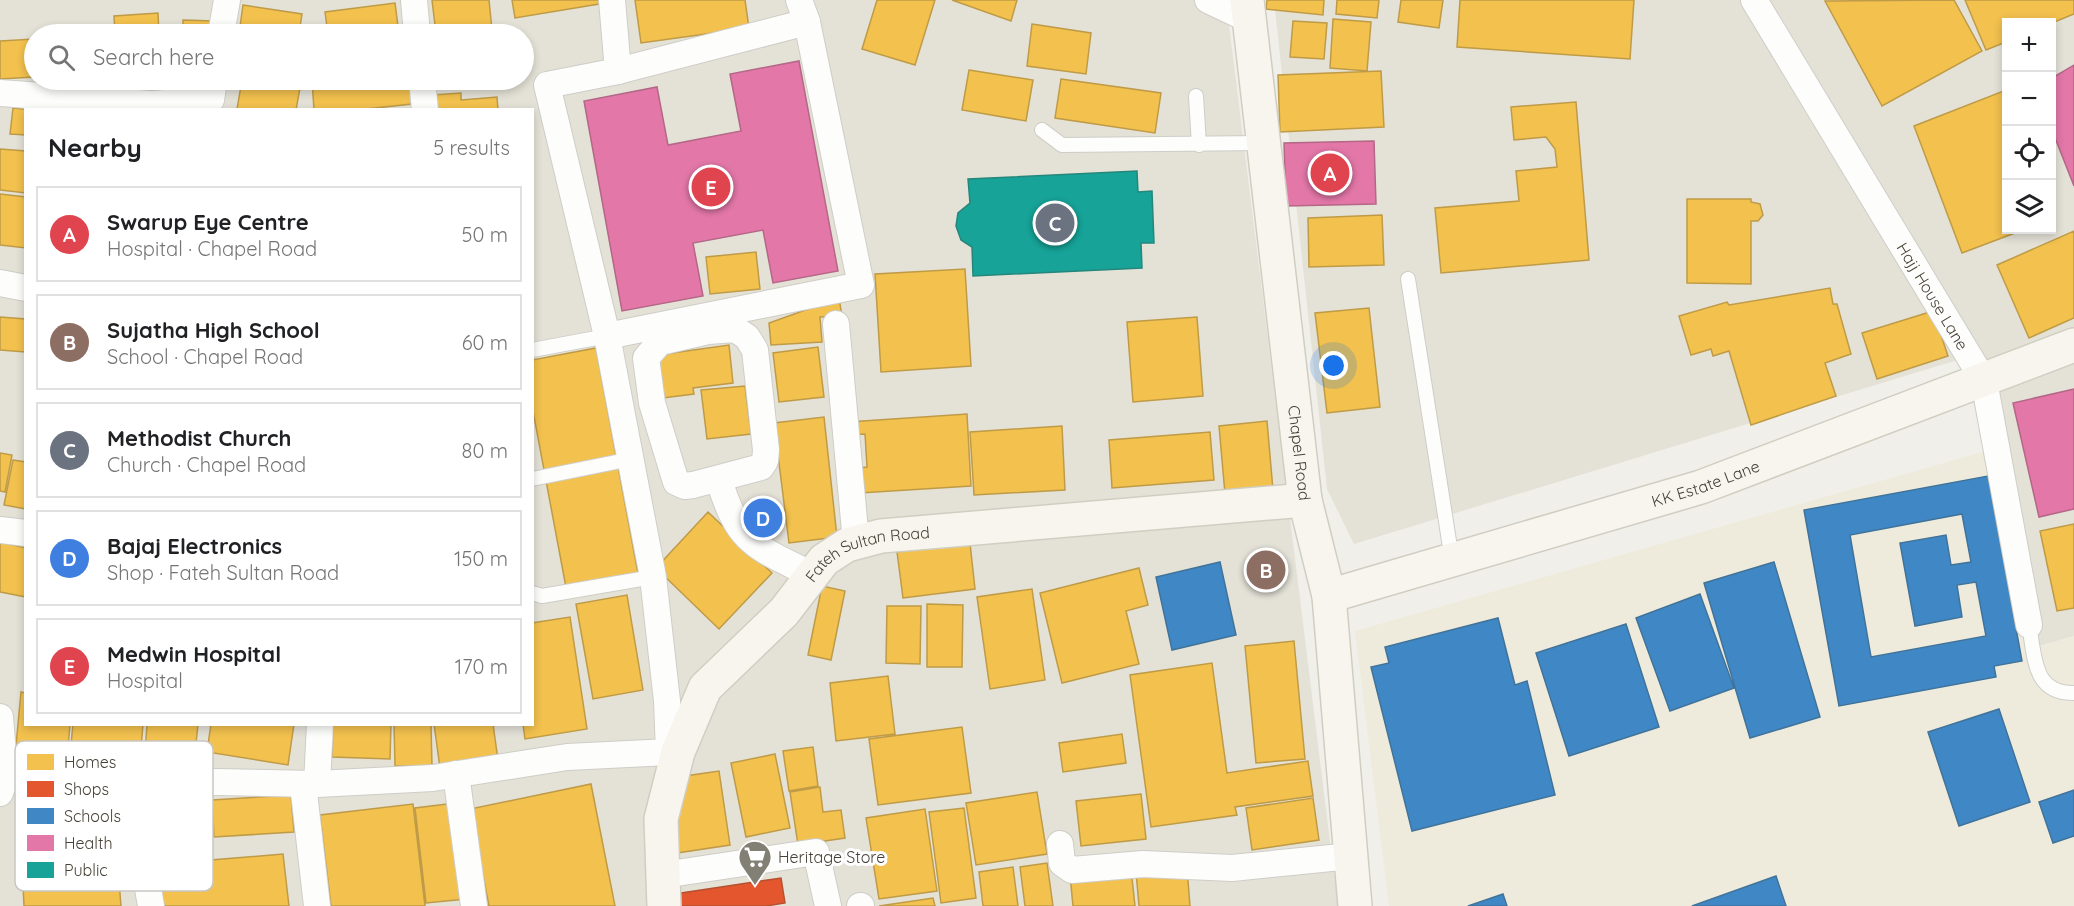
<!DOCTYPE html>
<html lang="en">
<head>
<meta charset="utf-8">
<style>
  body { margin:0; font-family:Quicksand,sans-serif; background:#f6f6f6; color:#202124 }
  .controls { position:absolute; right:18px; top:18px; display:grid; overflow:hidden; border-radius:0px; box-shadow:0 3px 9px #0003 }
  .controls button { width:54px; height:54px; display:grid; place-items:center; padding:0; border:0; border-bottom:2px solid #e0e0e0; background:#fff; color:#202124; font:30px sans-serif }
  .you { position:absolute; left:1334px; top:366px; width:21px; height:21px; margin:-15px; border:4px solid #fff; border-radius:50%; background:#1a73e8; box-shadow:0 0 0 9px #1a73e833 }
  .badge { display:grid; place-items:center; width:39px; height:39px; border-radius:50%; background:#2563eb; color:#fff; font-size:20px; font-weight:700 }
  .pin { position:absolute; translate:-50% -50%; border:3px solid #fff; box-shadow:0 2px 6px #0006 }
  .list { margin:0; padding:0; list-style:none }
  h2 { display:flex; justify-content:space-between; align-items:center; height:78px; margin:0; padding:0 24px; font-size:26px }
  h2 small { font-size:20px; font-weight:400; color:#757577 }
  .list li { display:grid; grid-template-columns:39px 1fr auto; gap:18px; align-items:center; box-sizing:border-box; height:96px; margin:0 12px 12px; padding:0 12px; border:2px solid #e0e0e0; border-radius:0px }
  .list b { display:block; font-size:22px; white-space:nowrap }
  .list p { margin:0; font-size:20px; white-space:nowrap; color:#757577 }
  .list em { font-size:20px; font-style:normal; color:#757577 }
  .icon { flex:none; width:33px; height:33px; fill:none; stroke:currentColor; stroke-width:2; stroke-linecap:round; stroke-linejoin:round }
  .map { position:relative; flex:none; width:2074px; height:906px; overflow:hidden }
  .search { position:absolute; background:#fff; box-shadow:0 3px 9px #0003; left:24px; top:24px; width:510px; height:66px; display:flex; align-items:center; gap:15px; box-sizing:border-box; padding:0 21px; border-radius:33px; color:#757577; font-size:22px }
  .panel { position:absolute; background:#fff; box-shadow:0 3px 9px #0003; left:24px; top:108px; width:510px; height:618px; border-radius:0px }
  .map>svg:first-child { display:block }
  .residential { fill:#e4e2d7; fill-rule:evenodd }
  .education { fill:#eeebdc }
  .homes { fill:#f2c14e; stroke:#bf9b47; stroke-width:1.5 }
  .shops { fill:#e4572e; stroke:#b55130; stroke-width:1.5 }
  .schools { fill:#3f88c5; stroke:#41739a; stroke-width:1.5; fill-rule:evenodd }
  .health { fill:#e377a8; stroke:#b46786; stroke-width:1.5 }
  .public { fill:#17a398; stroke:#25867b; stroke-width:1.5 }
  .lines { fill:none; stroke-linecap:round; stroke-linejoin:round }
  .lane-casing { stroke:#cecdc7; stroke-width:16 }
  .street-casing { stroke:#cecdc7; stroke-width:28 }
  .secondary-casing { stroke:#d0cec1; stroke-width:36 }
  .lane { stroke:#fdfdfc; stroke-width:14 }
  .street { stroke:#fdfdfc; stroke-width:26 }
  .secondary { stroke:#f7f5ee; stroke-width:33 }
  .labels { text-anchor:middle; stroke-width:6; stroke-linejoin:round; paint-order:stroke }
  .street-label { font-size:16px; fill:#474236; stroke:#fff }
  .poi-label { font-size:16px; fill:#474236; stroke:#fff; text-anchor:start }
  .key { fill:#fff; stroke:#c8c6c3; stroke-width:1.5 }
  .key-label { font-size:16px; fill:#474236 }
</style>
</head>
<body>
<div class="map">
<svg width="2074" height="906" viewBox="0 0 2074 906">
  <rect width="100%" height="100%" fill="#f0efea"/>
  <path class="residential" d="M0,0h1226l112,906h-1338zM34,34h490v46h-490zM26,110h506v614h-506z
    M1274,0h800v636l-38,11 -43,-198 -29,-91 -610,186 -27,-55zM2006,22h46v208h-46z"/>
  <path class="education" d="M1993,449l44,198 37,-11v270h-685l-34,-275z"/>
  <path class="homes" d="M432,0h57l3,30 -56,4z
    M512,0h93v3l-90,15z
    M635,0h110l4,28 -108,15z
    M877,0h58l-20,65 -53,-16z
    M952,0h65l-6,21z
    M1267,0h57l-1,15 -57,-6z
    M1337,0h42l-2,18 -41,-4z
    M1401,0h42l-4,28 -41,-6z
    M1460,0h174l-4,59 -173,-12z
    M1954,0l28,51 -100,55 -57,-105z
    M1965,0h109v14l-22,9 -46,-1v20l-20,8z
    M395,3l4,31h-71l-3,-22z
    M243,5l59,9 -3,20h-60z
    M158,13l1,21h-44l-1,-18z
    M1333,19l38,3 -4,49 -37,-3z
    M183,20l32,1v13h-32z
    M1293,21l34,2 -3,36 -34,-2z
    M1032,24l59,9 -5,41 -59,-8z
    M34,39v38l-34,2v-38z
    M969,70l64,10 -7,41 -64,-11z
    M1381,71l3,56 -104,5 -2,-57z
    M1061,79l100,14 -6,40 -100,-15z
    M118,80h44v1l-44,3z
    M242,80l58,8 -4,22 -59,-1z
    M312,80h97l3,24 -55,6h-43z
    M426,80h70l-70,4z
    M2006,90v140h17l-61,23 -48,-127z
    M461,93v7l36,-3 1,13h-64l-1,-15z
    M1576,102l13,158 -148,13 -6,-65 84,-7 -3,-30 41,-4 -2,-18 -9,-12 -32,3 -3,-33z
    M13,108l18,2h-5v25l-16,-1z
    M0,149l26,2v42l-26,-3z
    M0,194l26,3v51l-26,-3z
    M1687,199h64v3l9,2 3,11 -5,6h-7v63l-64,-1z
    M1382,215l2,50 -75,2 -1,-49z
    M2074,231v87l-45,20 -32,-73z
    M756,252l4,37 -50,5 -4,-37z
    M965,269l6,97 -90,6 -6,-98z
    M1830,288l3,16h4l14,50 -26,9 11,33 -85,29 -22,-74 -16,5 -2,-7 -20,6 -12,-39 48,-14 2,3z
    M839,298l3,18 -22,1 2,25 -51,3 -2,-22z
    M1369,308l11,99 -53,6 -12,-100z
    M1933,311l15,45 -71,23 -15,-46z
    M0,317l26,2 -1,33 -25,-2z
    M1197,317l6,79 -70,6 -6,-80z
    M729,345l4,38 -40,5 1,6 -31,4 -5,-43z
    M818,347l6,50 -45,5 -6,-49z
    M596,348l44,236 -72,14 -36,-192v-46z
    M745,386l6,48 -44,5 -6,-49z
    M967,414l4,72 -111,7 -2,-25 9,-1 -2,-33 -17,1v-13z
    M824,417l13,120 -48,6 -15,-120z
    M1267,421l6,69 -48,4 -6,-68z
    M1062,426l3,64 -91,5 -4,-63z
    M1210,432l4,48 -102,8 -3,-48z
    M0,453l12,2 -7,37 -5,-1z
    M13,460l13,2v47l-22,-4z
    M708,512l64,61 -53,56 -63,-61z
    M2074,524v84l-17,3 -17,-80z
    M0,542l26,6v49l-26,-5z
    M970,543l5,46 -72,9 -6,-46z
    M1139,568l9,37 -22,6 13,53 -77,19 -22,-90z
    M822,586l23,5 -14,69 -23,-5z
    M1032,589l13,91 -55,9 -13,-92z
    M627,595l16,95 -50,9 -17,-95z
    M927,604l36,1 -1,62h-35z
    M887,606h34l-1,58 -34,-1z
    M570,617l17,112 -62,10 -2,-15h9v-101z
    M1294,641l11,118 -49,4 -11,-117z
    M1212,663l15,110 81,-12 5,35 -78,11 2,8 -86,12 -21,-152z
    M888,676l7,58 -59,7 -6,-58z
    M21,692l5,1v31h44l-4,47 -52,-4z
    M73,724h70l-4,48 -70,-7z
    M147,724h51l-5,49 -49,-4z
    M211,724h83l-6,41 -81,-13z
    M333,724h58l-1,35 -58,-2z
    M394,724h37l1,42h-37z
    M434,724h59l5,36 -58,8z
    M962,727l9,66 -93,12 -9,-66z
    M1122,734l4,29 -63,9 -4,-29z
    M813,747l5,39 -29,5 -6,-40z
    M775,754l15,74 -44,9 -15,-74z
    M719,771l11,74 -60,9 12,-65 4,-1 -1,-12z
    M591,784l24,122h-126l-19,-97z
    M820,787l3,25 18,-2 4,28 -47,7 -8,-53z
    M1037,792l10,62 -71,11 -10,-62z
    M1141,794l5,45 -65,7 -5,-45z
    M291,795l3,37 -80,5 -2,-37z
    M1313,798l6,42 -67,10 -6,-42z
    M455,803l11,96 -40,4 -11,-95z
    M413,804l12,102h-94l-11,-91z
    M964,808l12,90 -35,5 -12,-91z
    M925,809l12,82 -58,8 -13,-81z
    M283,854l6,52h-133l-6,-41z
    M1047,863l6,43h-28l-5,-39z
    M1013,867l5,39h-35l-4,-34z
    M1187,868l3,38h-51l-3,-34z
    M1131,869l4,37h-62l-3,-31z
    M119,881l2,25h-97l-1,-20z
    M933,898l2,8h-56z"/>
  <path class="shops" d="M781,878l4,25 -19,3h-89l-2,-12z"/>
  <path class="schools" d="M1988,476l34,185 -28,5 2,11 -157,29 -35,-196zM1962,514l9,48 -20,3 -5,-30 -46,8 15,83 47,-9 -5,-32 19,-3 10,54 -115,21 -21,-122z
    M1220,562l16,73 -64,15 -16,-73z
    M1774,562l46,155 -70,21 -46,-155z
    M1700,594l34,94 -64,23 -34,-93z
    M1498,618l17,67 12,-4 28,114 -143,36 -41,-164 18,-4 -4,-16z
    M1626,624l33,103 -90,29 -33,-103z
    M1999,709l31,93 -71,24 -31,-94z
    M2074,790v46l-21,7 -14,-41z
    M1776,876l10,30h-94z
    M1503,894l4,12h-39z"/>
  <path class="health" d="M799,61l39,210 -65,12 -10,-53 -70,13 10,53 -81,15 -38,-210 73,-14 11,58 73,-14 -11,-57z
    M2074,65v121l-22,-56v-52z
    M1374,141l2,63 -90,2 -2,-63z
    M2074,389v120l-35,8 -26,-114z"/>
  <path class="public" d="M1137,171l1,21 14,-1 2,52h-13l1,25 -169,8 -1,-29 -11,-7 -5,-14 2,-13 12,-10 -2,-24z"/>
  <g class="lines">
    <defs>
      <path id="lane" d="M1196,96l3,49
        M1042,130l20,15 201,-2
        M1408,279l44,281
        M532,350l75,-14
        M532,479l99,-20
        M532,593l10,3 111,-19
        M2029,625c6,32 4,69 45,68"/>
      <g id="street">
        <path d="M414,0l3,34"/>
        <path d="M612,0l6,71"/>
        <path d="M1208,0l40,19"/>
        <path id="s1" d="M1754,0l230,381 45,244"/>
        <path d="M221,34l6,-34"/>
        <path d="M422,80l3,30"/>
        <path d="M0,93l151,11 60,-4 3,-20"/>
        <path d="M0,283l26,5"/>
        <path d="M836,324l20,218"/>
        <path d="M735,329l12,8 8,13 11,100 -1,11 -4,6 -68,18 -8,1 -9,-4 -24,-79 -6,-45 14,-16 48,-11z"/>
        <path d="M607,336l254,-51 -54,-263 -8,-22"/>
        <path d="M719,480c20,65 36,66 93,95"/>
        <path d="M0,530l26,3"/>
        <path d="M0,717l5,61 -5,15"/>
        <path d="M456,774l18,132"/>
        <path d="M0,778l317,6 116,-6 134,-21 102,-5 -2,-51 -14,-124 -46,-241 -60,-251 71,-14 189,-49"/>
        <path d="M130,782l21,124"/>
        <path d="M303,784l14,122"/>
        <path d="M317,784l3,-60"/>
        <path d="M1060,844l2,19 10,7 71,-6 89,4 119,-12"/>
        <path d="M663,875l153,-23 12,54"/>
        <path d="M860,906h1"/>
      </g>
      <g id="secondary">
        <path id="s2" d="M1247,0l58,500 24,96 26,310"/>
        <path id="s3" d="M1329,596l372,-109 373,-142"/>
        <path id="s4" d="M664,906l-3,-87 17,-67 27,-64 79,-76 40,-52 23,-15 34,-9 424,-36"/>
      </g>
    </defs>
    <use href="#lane" class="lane-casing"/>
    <use href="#street" class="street-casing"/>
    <use href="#secondary" class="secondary-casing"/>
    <use href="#lane" class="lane"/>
    <use href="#street" class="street"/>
    <use href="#secondary" class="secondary"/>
  </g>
  <defs>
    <symbol id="supermarket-pin" viewBox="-11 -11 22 30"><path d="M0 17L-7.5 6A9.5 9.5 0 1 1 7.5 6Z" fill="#827f75" stroke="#fff"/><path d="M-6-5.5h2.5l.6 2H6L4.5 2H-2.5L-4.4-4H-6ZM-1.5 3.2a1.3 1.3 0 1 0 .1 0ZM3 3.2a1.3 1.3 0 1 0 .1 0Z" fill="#fff"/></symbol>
  </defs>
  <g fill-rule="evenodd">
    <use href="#supermarket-pin" x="736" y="838" width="38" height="52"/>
  </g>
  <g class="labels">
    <g class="street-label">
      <text dy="6" stroke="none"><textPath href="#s1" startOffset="346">Hajj House Lane</textPath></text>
      <text dy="6" stroke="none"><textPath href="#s2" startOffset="456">Chapel Road</textPath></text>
      <text dy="6" stroke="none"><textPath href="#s3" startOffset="393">KK Estate Lane</textPath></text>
      <text dy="6" stroke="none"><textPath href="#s4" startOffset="444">Fateh Sultan Road</textPath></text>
    </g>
    <g class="poi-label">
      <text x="778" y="863">Heritage Store</text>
    </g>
  </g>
  <rect x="15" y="741" width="198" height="150" rx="9" class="key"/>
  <rect x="27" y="754" width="27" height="16" fill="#f2c14e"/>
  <rect x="27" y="781" width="27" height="16" fill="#e4572e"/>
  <rect x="27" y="808" width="27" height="16" fill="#3f88c5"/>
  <rect x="27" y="835" width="27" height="16" fill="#e377a8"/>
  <rect x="27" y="862" width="27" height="16" fill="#17a398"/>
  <g class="key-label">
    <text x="64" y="768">Homes</text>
    <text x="64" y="795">Shops</text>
    <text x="64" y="822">Schools</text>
    <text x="64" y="849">Health</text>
    <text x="64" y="876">Public</text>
  </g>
</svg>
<div class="controls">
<button>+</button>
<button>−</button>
<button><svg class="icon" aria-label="locate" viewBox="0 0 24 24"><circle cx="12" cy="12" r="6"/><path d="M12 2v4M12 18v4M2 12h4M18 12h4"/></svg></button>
<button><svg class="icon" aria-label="layers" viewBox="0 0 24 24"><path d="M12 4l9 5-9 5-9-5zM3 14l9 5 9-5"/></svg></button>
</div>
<div class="you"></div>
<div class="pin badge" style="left:1330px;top:173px;background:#e0444e">A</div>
<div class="pin badge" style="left:1266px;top:570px;background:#8d6e63">B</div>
<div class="pin badge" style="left:1055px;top:223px;background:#6b7280">C</div>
<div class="pin badge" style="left:763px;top:518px;background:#3f7fe0">D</div>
<div class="pin badge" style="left:711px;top:187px;background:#e0444e">E</div>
<div class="search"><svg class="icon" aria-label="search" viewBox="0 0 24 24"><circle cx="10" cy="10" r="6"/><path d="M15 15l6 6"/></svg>Search here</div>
<section class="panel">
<h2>Nearby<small>5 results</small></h2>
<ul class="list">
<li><span class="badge" style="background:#e0444e">A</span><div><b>Swarup Eye Centre</b><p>Hospital · Chapel Road</p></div><em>50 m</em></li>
<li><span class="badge" style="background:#8d6e63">B</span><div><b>Sujatha High School</b><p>School · Chapel Road</p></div><em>60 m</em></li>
<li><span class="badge" style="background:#6b7280">C</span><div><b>Methodist Church</b><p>Church · Chapel Road</p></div><em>80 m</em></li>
<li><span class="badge" style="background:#3f7fe0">D</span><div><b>Bajaj Electronics</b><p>Shop · Fateh Sultan Road</p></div><em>150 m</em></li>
<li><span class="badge" style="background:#e0444e">E</span><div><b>Medwin Hospital</b><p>Hospital</p></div><em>170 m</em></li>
</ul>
</section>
</div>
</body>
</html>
